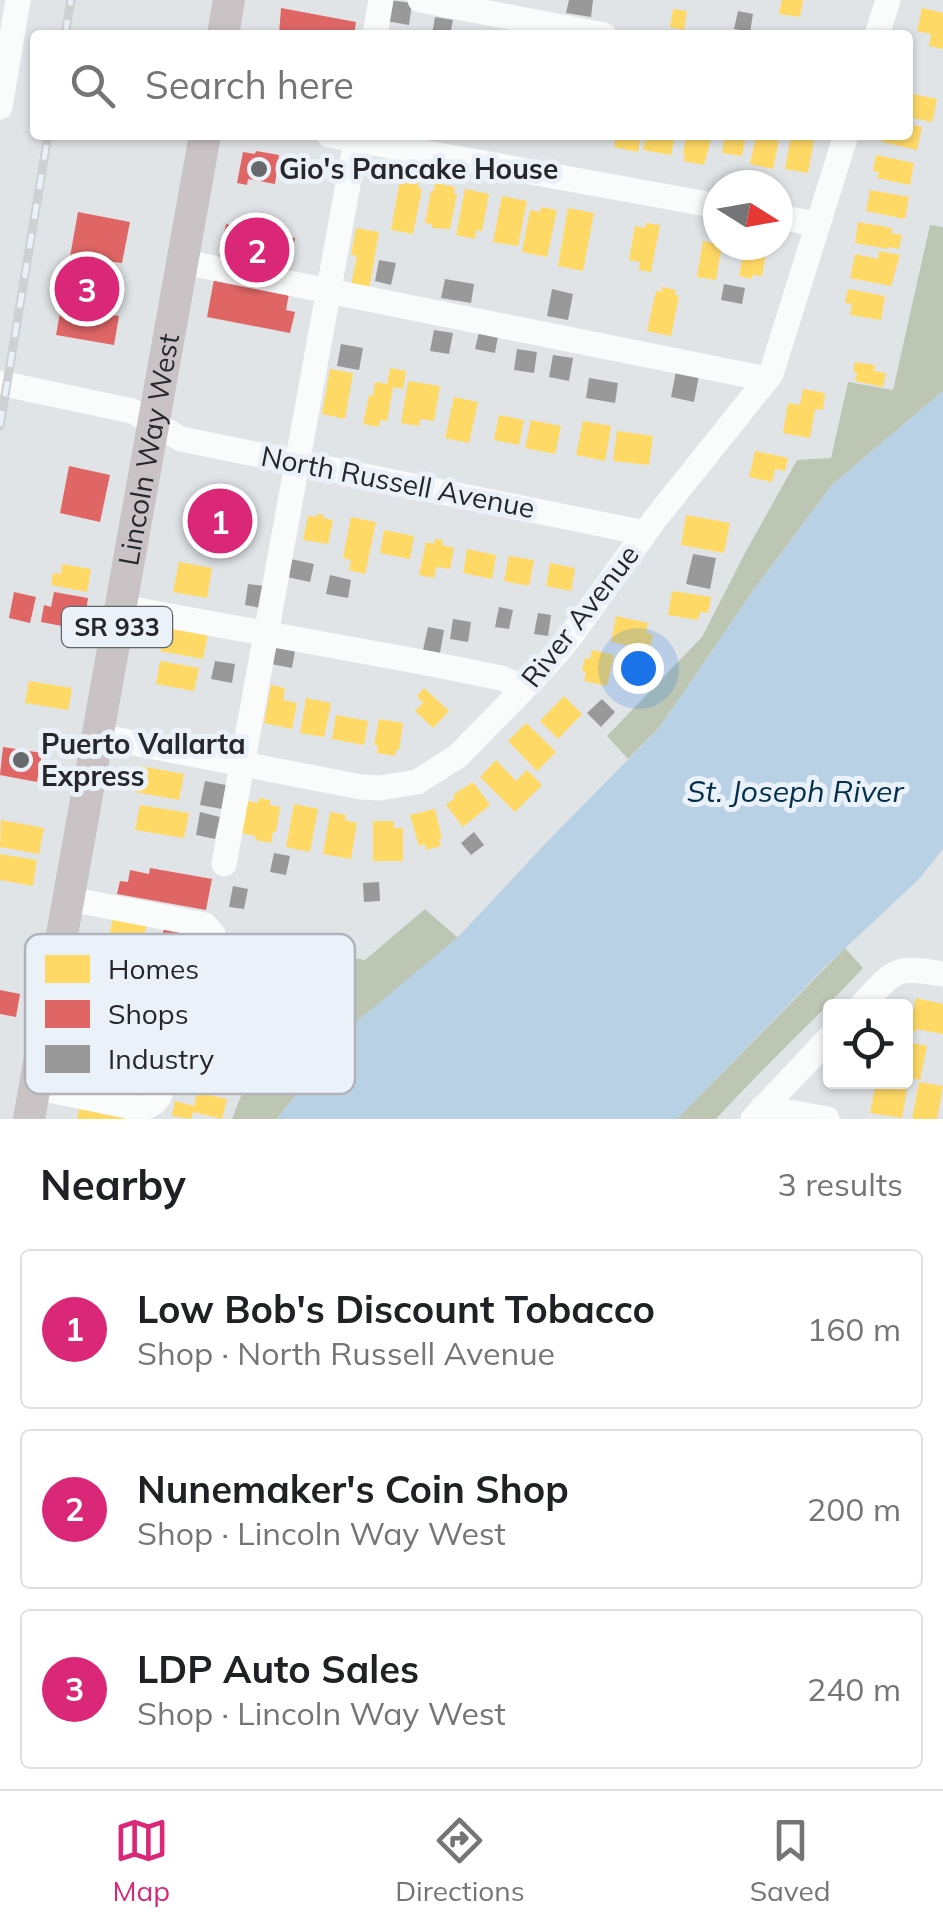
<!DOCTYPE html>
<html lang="en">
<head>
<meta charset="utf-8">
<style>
  body { margin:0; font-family:Mulish,sans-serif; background:#f6f6f6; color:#202124 }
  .controls { position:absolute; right:30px; bottom:30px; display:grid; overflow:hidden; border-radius:10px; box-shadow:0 2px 8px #0004 }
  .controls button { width:90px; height:90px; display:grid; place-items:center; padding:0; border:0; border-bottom:2px solid #e0e0e0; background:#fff; color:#202124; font:50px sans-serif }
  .compass { position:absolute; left:703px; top:170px; width:90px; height:90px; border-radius:50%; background:#fff; box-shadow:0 2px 8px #0004; rotate:101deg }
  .you { position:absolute; left:638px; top:668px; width:35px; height:35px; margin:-25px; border:8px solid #fff; border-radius:50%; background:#1a73e8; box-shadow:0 0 0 15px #1a73e833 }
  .badge { display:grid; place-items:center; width:65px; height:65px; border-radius:50%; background:#db2777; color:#fff; font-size:32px; font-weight:700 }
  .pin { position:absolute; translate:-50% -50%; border:5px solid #fff; box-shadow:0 2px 10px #0006 }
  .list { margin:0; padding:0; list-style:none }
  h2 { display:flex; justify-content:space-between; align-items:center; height:130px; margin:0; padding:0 40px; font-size:42px }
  h2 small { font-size:32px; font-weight:400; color:#757577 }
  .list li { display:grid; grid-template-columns:65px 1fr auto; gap:30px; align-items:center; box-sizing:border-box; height:160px; margin:0 20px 20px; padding:0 20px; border:2px solid #e0e0e0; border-radius:10px }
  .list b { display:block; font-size:38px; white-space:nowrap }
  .list p { margin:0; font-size:32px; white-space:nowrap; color:#757577 }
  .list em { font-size:32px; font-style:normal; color:#757577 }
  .icon { flex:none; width:55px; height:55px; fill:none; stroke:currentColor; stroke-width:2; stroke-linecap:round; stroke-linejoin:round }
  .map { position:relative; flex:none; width:943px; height:1119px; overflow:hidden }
  .search { position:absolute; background:#fff; box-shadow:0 2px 8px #0004; left:30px; right:30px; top:30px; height:110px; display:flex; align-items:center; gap:25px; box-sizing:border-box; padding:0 35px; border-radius:10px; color:#757577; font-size:38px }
  .sheet { height:670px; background:#fff }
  nav { display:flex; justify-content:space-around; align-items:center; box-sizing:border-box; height:140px; border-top:2px solid #e0e0e0; background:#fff; font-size:28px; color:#757577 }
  nav a { display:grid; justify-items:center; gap:5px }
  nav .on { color:#db2777 }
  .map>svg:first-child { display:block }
  .forest { fill:#bdc6b3 }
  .water { fill:#b8d1e5 }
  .homes { fill:#ffd966 }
  .shops { fill:#e06666 }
  .industry { fill:#999 }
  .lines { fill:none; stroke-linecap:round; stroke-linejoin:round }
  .minor { stroke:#fafbfb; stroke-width:25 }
  .major { stroke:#c9c3c5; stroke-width:32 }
  .rail-casing { stroke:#cfd0d2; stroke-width:9 }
  .rail { stroke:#ebf1f8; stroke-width:5; stroke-dasharray:15; stroke-linecap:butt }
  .poi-dot { fill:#67696c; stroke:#ebf1f8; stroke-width:4 }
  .labels { text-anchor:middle; stroke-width:10; stroke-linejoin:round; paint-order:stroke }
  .shield { fill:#ebf1f8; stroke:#606468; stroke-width:2.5 }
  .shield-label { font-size:25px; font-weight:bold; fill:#25272a }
  .poi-label { font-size:28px; font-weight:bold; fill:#25272a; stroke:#ebf1f8; text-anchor:start }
  .street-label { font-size:28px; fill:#25272a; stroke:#ebf1f8 }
  .water-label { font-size:30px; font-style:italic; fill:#012f4a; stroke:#ebf1f8 }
  .key { fill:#ebf1f8; stroke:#b0b4ba; stroke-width:2.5 }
  .key-label { font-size:28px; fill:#25272a }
</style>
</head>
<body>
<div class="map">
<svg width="943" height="1119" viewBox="0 0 943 1119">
  <rect width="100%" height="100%" fill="#e1e4e7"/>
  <path class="forest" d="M930,225l13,2v164l-111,94 -77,103 -96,140 -31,31 -21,-23 95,-99 43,-84 52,-93 34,-2 17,-76 45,8z
    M425,909l33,29 -110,91 -71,90h-45l20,-51 -66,-15 35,-118 144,25z
    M845,948l18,20c-48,52 -100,99 -147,151h-39z"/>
  <path class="water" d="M943,391v458l-25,31 -94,88 -147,151h-400l71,-90 110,-92 88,-94 113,-115 96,-140 77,-103z"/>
  <path class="homes" d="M782,0h21l-3,17 -21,-3z
    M922,8l21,5v36l-14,-3 2,-12 -14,-3z
    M673,9l14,2 -3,19 -14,-3z
    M908,93l29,6 -5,23 -24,-5z
    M908,124l14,3 -5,23 -35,-8 1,-7h25z
    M616,135h25l-3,17 -24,-5z
    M646,135h29l-4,20 -28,-5z
    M686,135h26l-8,30 -20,-4 1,-7h-2z
    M725,135h21l-4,21 -20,-3z
    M756,135h24l-7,34 -23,-5z
    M791,136l23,4 -6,33 -23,-4z
    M876,155l38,8 -4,22 -33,-7 2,-6 -6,-1z
    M400,180l19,3 -1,5 4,1 -9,45 -22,-4z
    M435,183l20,4 -1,7h3l-7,35 -18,-1v-4l-7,-1 6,-32h3z
    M465,189l24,5 -7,37 -6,-1 -1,9 -19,-4z
    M870,190l39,7 -4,22 -39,-8z
    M502,196l25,5 -9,45 -25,-4z
    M541,207l16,3 -10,47 -25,-5 8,-42 10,2z
    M568,208l26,5 -11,58 -25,-5z
    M858,222l34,6 -1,5 11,2 -3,14 -10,-2 -1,2 -33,-6z
    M646,223l14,2 -9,47 -12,-2 1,-8 -11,-2 6,-34 10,2z
    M356,228l23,4 -10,57 -18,-4 6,-29 -6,-1z
    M703,241l19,4 -6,35 -19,-3z
    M744,250l22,4 -4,22 -10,-1v4l-13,-3z
    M879,251l21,4 -9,31 -41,-8 5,-24 23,5z
    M662,287l14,3 -1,5 4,1 -8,40 -24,-5 9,-40 5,1z
    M848,289l37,7 -4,24 -31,-5 2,-11 -7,-1z
    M855,362l20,3 -1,6 12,2 -3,14 -28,-6 2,-9h-4z
    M390,368l16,3 -3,18 -10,-2 -6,34 -7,-1 -1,7 -16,-3 6,-29 4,1 2,-14 12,2z
    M330,369l23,4 -8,46 -23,-5z
    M408,381l32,5 -6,35 -14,-2 -1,7 -18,-3z
    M803,389l22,4 -2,17 -8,-1 -5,29 -27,-5 5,-30 12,2z
    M454,397l24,5 -9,41 -24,-5z
    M499,415l25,5 -5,25 -25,-5z
    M531,420l30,6 -6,28 -30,-6z
    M583,421l28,5 -6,35 -29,-6z
    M617,431l36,5 -4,29 -36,-4z
    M755,451l33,7 -3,13 -10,-2 -3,13 -23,-5z
    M317,514l7,1 -1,3 10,2 -5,24 -25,-4 5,-24 9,1z
    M686,515l44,8 -6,30 -43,-8z
    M351,517l25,5 -11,52 -16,-4 2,-10 -8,-2z
    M384,530l30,6 -4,23 -30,-6z
    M435,539l8,1 -1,5 12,3 -4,21 -14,-2 -2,11 -15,-3 7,-33 8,2z
    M467,549l29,6 -4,24 -29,-6z
    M509,556l25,4 -5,26 -25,-5z
    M179,562l33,6 -5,30 -34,-6z
    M550,563l25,5 -4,23 -25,-5z
    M62,564l29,5 -4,23 -36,-7 2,-12 8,1z
    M672,591l39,6 -3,16 -8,-1 -2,8 -30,-5z
    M616,616l32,7 -2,10 7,1 -3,16 -39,-8z
    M165,626l43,8 -5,25 -43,-8z
    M592,650l22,5 -7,31 -23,-5 2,-9 -4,-1 3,-13 5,1z
    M160,661l39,7 -5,23 -38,-7z
    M29,681l43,7 -4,22 -43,-7z
    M271,685l14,3 -2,12 14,3 -5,26 -28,-6z
    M424,688l25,23 -16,17 -18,-17 8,-8 -6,-7z
    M564,696l18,18 -24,25 -18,-18z
    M306,698l25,5 -7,34 -24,-4z
    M336,715l32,6 -4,24 -32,-6z
    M379,719l24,4 -4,27h-3l-1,6 -18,-3 1,-7 -4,-1z
    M526,723l30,29 -19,19 -29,-30z
    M496,760l20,21 11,-11 15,15 -27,27 -35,-35z
    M140,766l44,8 -5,26 -44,-8z
    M473,782l17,23 -27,22 -17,-22 9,-7 -2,-3z
    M259,798l11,2v5l10,2 -4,25h-3l-2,11 -16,-3 1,-4 -15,-3 7,-32 10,2z
    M294,804l24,5 -8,43 -24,-5z
    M140,805l49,8 -5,25 -49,-8z
    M435,809l7,30h-3l2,7 -15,4 -1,-6 -6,2 -9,-31z
    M330,812l16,3 -1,5 12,3 -6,36 -28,-5z
    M1,820l43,8 -5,26 -39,-7z
    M373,821h21v7h9v33h-30z
    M0,854l37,6 -4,26 -33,-6z
    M113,917l34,7 -5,21 -33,-7z
    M916,998l27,6v30l-27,-5v3l-8,-2v-2l-2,-1v-17l7,2z
    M906,1042l21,4 -7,34 -11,-2 -7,40 -32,-5 6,-31h30z
    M919,1082l24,4 -6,33h-25z
    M197,1092l30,7 -5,20 -29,-7 -2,7 -19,-3 3,-15 19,5z
    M80,1104l48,15h-51z"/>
  <path class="shops" d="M281,8l75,14 -2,13 -75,-1z
    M256,151l23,4 -4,29 -27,-5 -1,6 -10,-2 6,-31 12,2z
    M78,212l52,10 -8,41 -8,-1 -9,52 14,2 -5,29 -58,-10z
    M226,224l69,14 -7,38 -70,-14z
    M215,274l75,14 -4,22 9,2 -5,21 -83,-16z
    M69,466l41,9 -10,47 -40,-9z
    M201,503l44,8 -6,28 -43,-8z
    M14,592l22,5 -6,26 -21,-5z
    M54,592l34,6 -5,32 -42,-8 3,-17 7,2z
    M3,747l39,6 -5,29 -37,-7z
    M150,868l62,11 -6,31 -89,-16 3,-13 8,1 2,-12 19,4z
    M164,927l33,6 -4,21 -33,-5z
    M0,990l20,4 -4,23 -16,-3z"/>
  <path class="industry" d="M389,0l23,3 -3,22 -23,-4z
    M569,0h24l-2,17 -25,-4z
    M738,11l15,3 -3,18 -16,-3z
    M435,17l18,3 -3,15h-18z
    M379,260l17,3 -5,22 -16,-4z
    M445,279l29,5 -3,19 -30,-5z
    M724,284l21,4 -3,16 -21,-4z
    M552,289l21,5 -5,26 -21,-4z
    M434,330l19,3 -4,21 -19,-3z
    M479,332l19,4 -3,17 -20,-4z
    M341,344l22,4 -4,22 -22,-4z
    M517,349l20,3 -3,21 -20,-3z
    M553,355l20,3 -4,23 -20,-4z
    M677,366l23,4 -6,32 -23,-5z
    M589,378l29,5 -3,20 -29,-5z
    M693,554l23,4 -6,31 -24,-5z
    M291,559l23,5 -4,18 -23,-5z
    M330,575l21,5 -3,18 -22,-4z
    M248,584l17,2 -4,22 -16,-3z
    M499,607l14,3 -4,19 -14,-2z
    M538,613l13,2 -3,21 -14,-2z
    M453,619l18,3 -3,20 -18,-3z
    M428,627l16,3 -4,23 -17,-3z
    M275,642l21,3 -4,23 -21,-4z
    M215,661l20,3 -3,19 -21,-4z
    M602,699l13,13 -14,15 -14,-14z
    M205,781l21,4 -4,24 -22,-4z
    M200,812l20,5 -5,22 -19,-4z
    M474,832l10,13 -13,10 -10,-12z
    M274,853l16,3 -4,19 -16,-3z
    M379,882l1,19 -16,1 -1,-19z
    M233,886l15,3 -4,20 -15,-2z"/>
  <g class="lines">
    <path class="minor" d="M420,0l184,35
      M375,35l6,-35
      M877,35l11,-35
      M0,107l18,-107
      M329,135l389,71
      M778,217l40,7
      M184,262l583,117
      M0,383l132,28 49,28 464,94
      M121,607l306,56 74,15 23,10
      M98,736l263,51 19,1 37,-6 41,-26 80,-82 29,-33 88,-122 116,-145 75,-239
      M224,864l133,-729
      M861,1006c34,-35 31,-41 82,-32
      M35,1087l101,21c11,0 17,-3 23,-11l55,-157 -1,-6 -8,-9 -136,-26
      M763,1107l64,12
      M753,1119l77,-82"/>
    <g class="major">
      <path d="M223,35l6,-35"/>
      <path id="s1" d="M29,1119l176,-984"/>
    </g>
    <defs>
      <path id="rail" d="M65,35l6,-35
        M0,426l48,-291"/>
    </defs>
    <use href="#rail" class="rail-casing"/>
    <use href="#rail" class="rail"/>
  </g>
  <g class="poi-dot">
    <circle cx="259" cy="169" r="10"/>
    <circle cx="21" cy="760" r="10"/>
  </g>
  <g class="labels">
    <rect class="shield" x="62" y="607" width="110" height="40" rx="8"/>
    <g class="shield-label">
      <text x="117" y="636">SR 933</text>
    </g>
    <g class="poi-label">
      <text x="279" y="179">Gio's Pancake House</text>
      <text x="41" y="754">Puerto Vallarta<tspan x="41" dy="32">Express</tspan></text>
    </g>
    <g class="street-label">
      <text dy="10" stroke="none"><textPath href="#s1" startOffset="680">Lincoln Way West</textPath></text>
      <text transform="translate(398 482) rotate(11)" y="10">North Russell Avenue</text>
      <text transform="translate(580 616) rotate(-52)" y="10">River Avenue</text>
    </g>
    <g class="water-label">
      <text x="795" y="802">St. Joseph River</text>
    </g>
  </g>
  <rect x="25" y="934" width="330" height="160" rx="15" class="key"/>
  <rect x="45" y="955" width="45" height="28" fill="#ffd966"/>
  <rect x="45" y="1000" width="45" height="28" fill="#e06666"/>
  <rect x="45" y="1045" width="45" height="28" fill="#999"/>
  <g class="key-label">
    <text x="108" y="979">Homes</text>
    <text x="108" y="1024">Shops</text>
    <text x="108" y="1069">Industry</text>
  </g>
</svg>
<div class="controls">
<button><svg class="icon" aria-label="locate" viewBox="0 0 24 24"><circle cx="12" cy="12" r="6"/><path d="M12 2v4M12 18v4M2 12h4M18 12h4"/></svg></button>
</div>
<svg class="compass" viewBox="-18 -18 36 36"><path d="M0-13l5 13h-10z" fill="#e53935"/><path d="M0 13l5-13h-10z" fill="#757577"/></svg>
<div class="you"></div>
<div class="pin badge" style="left:220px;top:521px">1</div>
<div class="pin badge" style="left:257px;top:250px">2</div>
<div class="pin badge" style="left:87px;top:289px">3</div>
<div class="search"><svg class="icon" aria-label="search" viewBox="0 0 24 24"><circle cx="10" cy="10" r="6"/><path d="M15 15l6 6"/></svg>Search here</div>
</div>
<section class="sheet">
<h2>Nearby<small>3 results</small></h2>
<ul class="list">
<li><span class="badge">1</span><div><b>Low Bob's Discount Tobacco</b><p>Shop · North Russell Avenue</p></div><em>160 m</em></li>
<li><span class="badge">2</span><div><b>Nunemaker's Coin Shop</b><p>Shop · Lincoln Way West</p></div><em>200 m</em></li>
<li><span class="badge">3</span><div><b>LDP Auto Sales</b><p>Shop · Lincoln Way West</p></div><em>240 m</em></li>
</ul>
</section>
<nav>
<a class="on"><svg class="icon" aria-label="map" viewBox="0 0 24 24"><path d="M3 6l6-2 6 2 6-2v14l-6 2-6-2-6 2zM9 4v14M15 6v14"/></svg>Map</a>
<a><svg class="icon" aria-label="directions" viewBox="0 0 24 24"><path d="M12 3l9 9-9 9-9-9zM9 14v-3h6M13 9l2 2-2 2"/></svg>Directions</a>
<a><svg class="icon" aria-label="saved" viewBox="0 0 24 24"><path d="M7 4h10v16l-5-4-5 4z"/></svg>Saved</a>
</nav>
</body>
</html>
